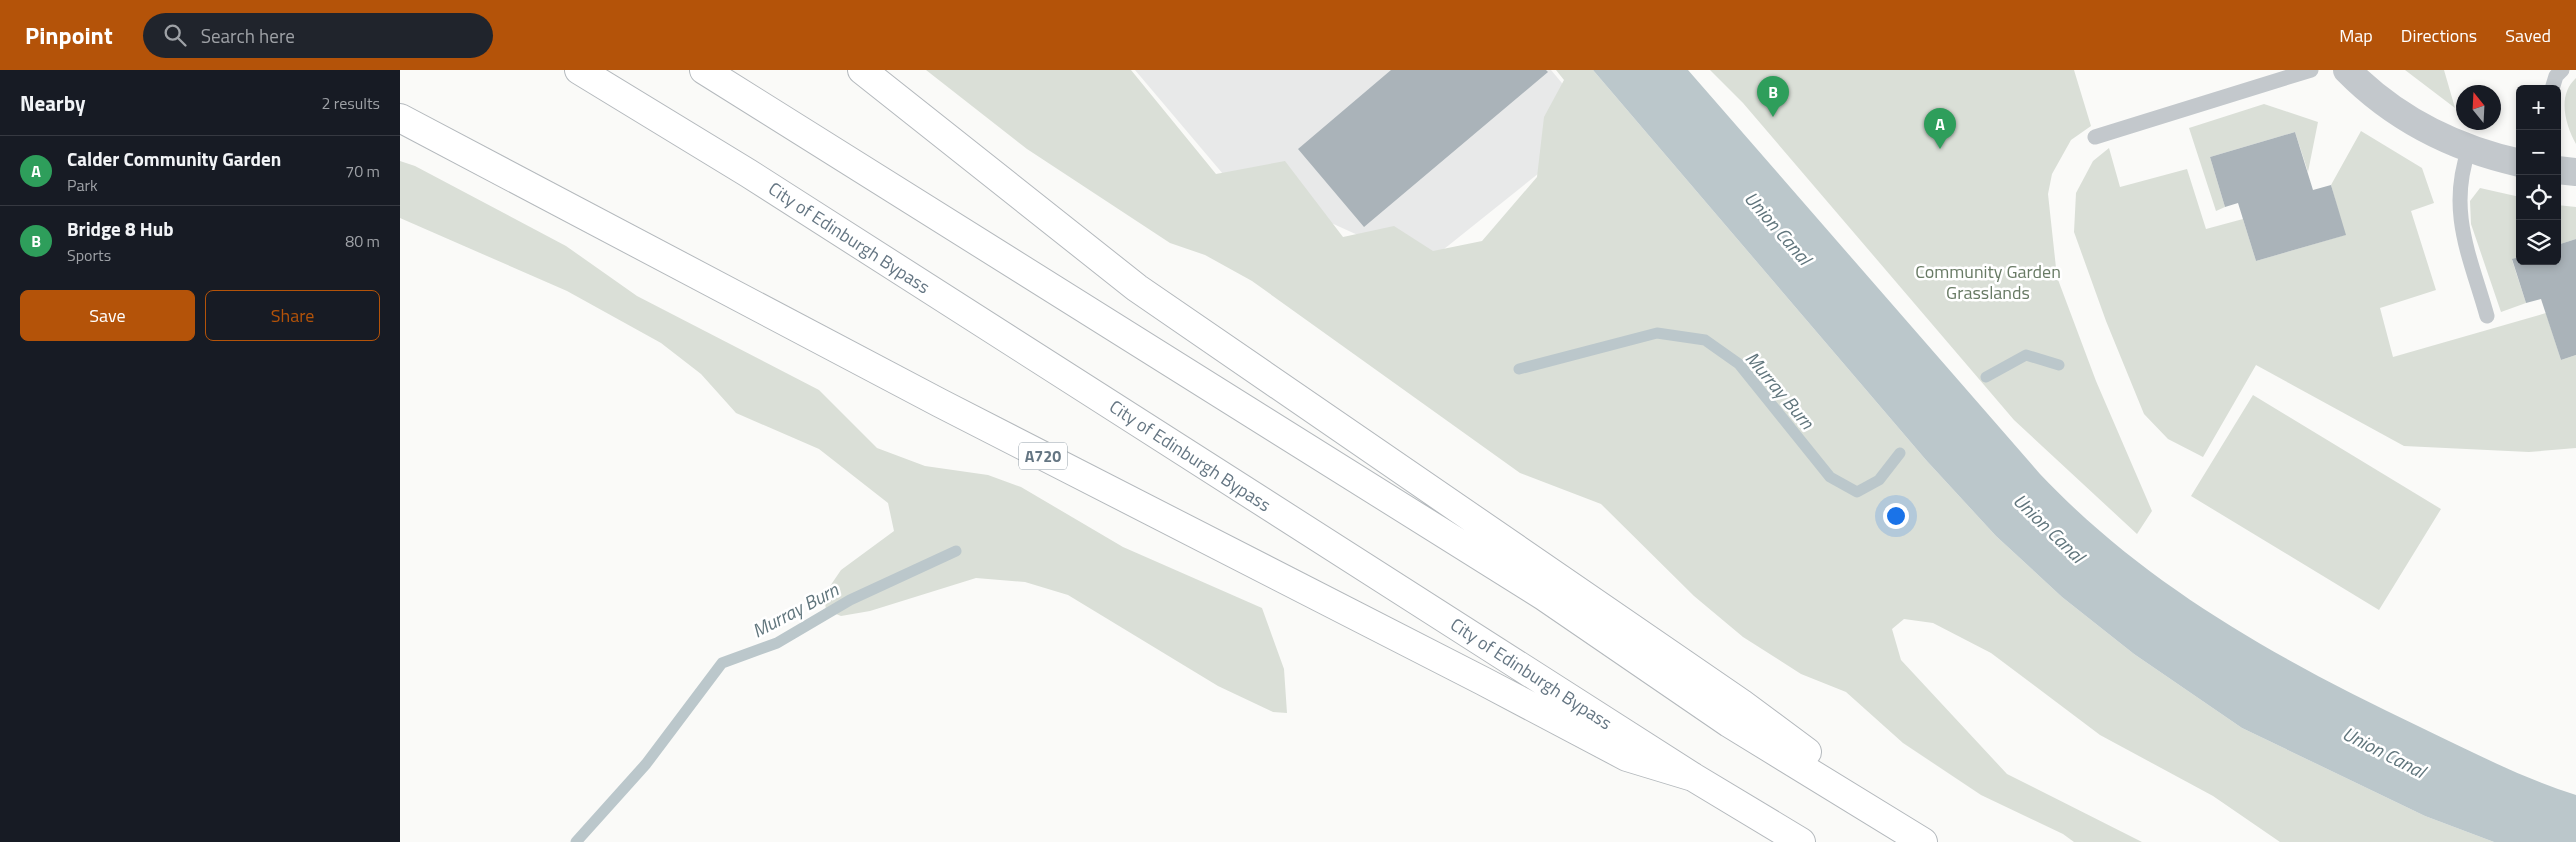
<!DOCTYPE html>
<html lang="en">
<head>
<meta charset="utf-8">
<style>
  body { margin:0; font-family:"Titillium Web",sans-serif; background:#20242c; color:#f1f3f6 }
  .controls { position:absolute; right:15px; top:15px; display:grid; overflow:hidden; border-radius:8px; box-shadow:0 2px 8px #0003 }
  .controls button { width:45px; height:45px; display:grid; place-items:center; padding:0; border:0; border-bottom:1px solid #363941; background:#171b24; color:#f1f3f6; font:25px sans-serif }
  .compass { position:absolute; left:2056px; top:15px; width:45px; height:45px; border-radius:50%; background:#171b24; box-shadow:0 2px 8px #0003; rotate:342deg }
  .you { position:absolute; left:1495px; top:445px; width:18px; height:18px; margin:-12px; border:4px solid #fff; border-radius:50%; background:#1a73e8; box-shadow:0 0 0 8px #1a73e833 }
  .badge { display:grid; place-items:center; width:32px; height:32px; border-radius:50%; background:#b45309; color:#fff; font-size:16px; font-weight:700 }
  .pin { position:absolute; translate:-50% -41px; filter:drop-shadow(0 1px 2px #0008) }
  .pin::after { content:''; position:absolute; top:26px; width:18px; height:15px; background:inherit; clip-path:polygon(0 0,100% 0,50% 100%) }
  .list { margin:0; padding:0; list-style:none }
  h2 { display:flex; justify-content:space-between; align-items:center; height:65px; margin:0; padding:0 20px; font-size:21px }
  h2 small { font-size:16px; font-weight:400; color:#9ea1a6 }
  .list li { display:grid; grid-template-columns:32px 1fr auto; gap:15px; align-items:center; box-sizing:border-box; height:70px; padding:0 20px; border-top:1px solid #363941 }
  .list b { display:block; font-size:19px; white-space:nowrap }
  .list p { margin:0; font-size:16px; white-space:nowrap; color:#9ea1a6 }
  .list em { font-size:16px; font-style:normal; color:#9ea1a6 }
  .actions { display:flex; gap:10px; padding:15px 20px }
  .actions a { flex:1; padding:11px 0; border:1px solid #b45309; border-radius:8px; text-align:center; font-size:18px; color:#b45309 }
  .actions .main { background:#b45309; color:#fff }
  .icon { flex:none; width:28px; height:28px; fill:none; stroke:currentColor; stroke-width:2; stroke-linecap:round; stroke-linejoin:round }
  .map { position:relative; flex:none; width:2176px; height:772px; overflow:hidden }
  header { display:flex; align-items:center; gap:30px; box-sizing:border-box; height:70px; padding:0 25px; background:#b45309; color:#fff }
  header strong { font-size:24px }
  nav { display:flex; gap:28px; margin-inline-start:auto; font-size:18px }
  .search { width:350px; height:45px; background:#20242c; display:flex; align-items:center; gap:12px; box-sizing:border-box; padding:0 18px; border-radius:28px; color:#9ea1a6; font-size:19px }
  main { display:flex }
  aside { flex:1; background:#171b24 }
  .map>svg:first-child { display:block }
  .built { fill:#e8e9e9 }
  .green { fill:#dadfd7 }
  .water { fill:#bbc7cb }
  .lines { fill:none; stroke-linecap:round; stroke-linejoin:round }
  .stream { stroke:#bbc7cb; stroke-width:11 }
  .building { fill:#aab3b9 }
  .trunk-casing { stroke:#b4b9bd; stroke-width:30 }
  .service { stroke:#c3c8cc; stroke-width:15 }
  .minor { stroke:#c3c8cc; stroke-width:28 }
  .trunk { stroke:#fff; stroke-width:28 }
  .labels { text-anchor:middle; stroke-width:5; stroke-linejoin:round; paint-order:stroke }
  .shield { fill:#fff; stroke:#939fa8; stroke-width:1 }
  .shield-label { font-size:16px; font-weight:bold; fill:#657683 }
  .street-label { font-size:18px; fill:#657683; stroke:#fff }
  .park-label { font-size:18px; fill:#687a64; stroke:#fff }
  .water-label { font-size:19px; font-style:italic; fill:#60757c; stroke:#fff }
</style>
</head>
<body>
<header>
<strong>Pinpoint</strong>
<div class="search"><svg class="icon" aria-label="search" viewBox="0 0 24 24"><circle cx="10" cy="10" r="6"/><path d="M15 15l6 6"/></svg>Search here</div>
<nav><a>Map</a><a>Directions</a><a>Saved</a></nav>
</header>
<main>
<aside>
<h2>Nearby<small>2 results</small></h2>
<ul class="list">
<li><span class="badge" style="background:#2e9e5b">A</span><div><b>Calder Community Garden</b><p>Park</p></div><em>70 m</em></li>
<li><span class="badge" style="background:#2e9e5b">B</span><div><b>Bridge 8 Hub</b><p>Sports</p></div><em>80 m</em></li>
</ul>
<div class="actions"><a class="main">Save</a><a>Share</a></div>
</aside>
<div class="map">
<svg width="2176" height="772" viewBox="0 0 2176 772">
  <rect width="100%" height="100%" fill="#fafaf8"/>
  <path class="built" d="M735,0h416l47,56 -174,139 -201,-91z"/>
  <path class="green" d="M526,0h205l85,104 69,-13 58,76 51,-11 39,25 49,-10 55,-64 7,-60 20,-37 -8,-10h37l333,390 70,76 66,61 72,57 108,74 183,88 69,26h-214l-67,-46 -113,-61 -109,-82 -58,-30 -29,-4 -12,10 9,31 106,114 135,68h-68l-11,-8 -82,-39 -78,-52 -57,-51 -45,-18 -58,-37 -49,-41 -93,-92 -81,-31 -268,-192 -47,-26 -35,-12 -143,-94z
    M1310,0h364l17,56 -20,14 -19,34 -4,20 9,83 39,104 56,130 -15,23 -123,-114 -271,-317z
    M2005,0h39l11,38z
    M2176,8v66c-11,-20 -19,-49 0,-66z
    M1864,34l54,18 -10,50 -13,-40 -85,25 15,50 -9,4 -27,-83z
    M1961,61l61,37 12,35 -23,8 25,79 -56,18 13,49 153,-44 15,47 15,-5v93l-47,4 -125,-6 -148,-81 -53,92 -35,-18 -24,-25 -38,-93 -32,-89 2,-39 17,-32 16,-13 11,39 67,-18 19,60 37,-10 13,42 89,-26 -14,-50z
    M0,91l15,5 151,80 71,50 182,94 58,58 48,18 63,9 33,12 102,60 139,61 22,61 3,44 -14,-1 -55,-26 -150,-91 -43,-13 -49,-4 -106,33 -29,5 -15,-6 -2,-15 17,-25 53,-39 -6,-28 -69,-54 -83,-36 -35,-39 -40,-31 -94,-52 -167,-73z
    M2080,118l40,9v60l-8,3 14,43 -25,9 -30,-88 -1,-23z
    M2157,135l19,2v32l-19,6z
    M1853,325l188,114 -62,101 -188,-114z"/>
  <path class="water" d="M1193,0h95l352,404c107,113 240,186 380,253 50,24 102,51 156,68v47h-82l-69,-26 -183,-88 -108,-74 -72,-57 -66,-61 -70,-76z"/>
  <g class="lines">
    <path class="stream" d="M1119,299l138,-36 48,7 34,24 91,113 27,15 22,-12 21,-27
      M1586,307l40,-22 33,10
      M176,772l70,-78 76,-101 55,-20 73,-43 106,-49"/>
  </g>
  <path class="building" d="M991,0h155l2,2 -184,155 -66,-78z
    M1895,62l18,58 18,-5 15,50 -90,26 -18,-58 -13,4 -15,-50z
    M2176,169v116l-15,5 -20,-61 -15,4 -14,-44 8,-2v4h37v-16z"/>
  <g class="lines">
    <defs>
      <path id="trunk" d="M179,0l169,103 945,604 108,65
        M304,0l841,527 184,126 194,119
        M462,0l275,218 604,415 66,49
        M0,48l540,285 543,278 144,76 66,20"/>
    </defs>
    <use href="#trunk" class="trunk-casing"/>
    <path class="service" d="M2152,19l4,-13 6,-6
      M1695,67l216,-67
      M2069,79c-22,62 1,107 18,167"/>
    <path class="minor" d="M1947,0c48,49 106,78 173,93
      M2157,100l19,2"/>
    <use href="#trunk" class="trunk"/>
  </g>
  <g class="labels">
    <rect class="shield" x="619" y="372.5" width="48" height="27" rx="4"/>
    <g class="shield-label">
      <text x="643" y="392">A720</text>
    </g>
    <g class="street-label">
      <text transform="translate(449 168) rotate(33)" y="6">City of Edinburgh Bypass</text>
      <text transform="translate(790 386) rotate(33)" y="6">City of Edinburgh Bypass</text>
      <text transform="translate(1131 604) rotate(33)" y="6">City of Edinburgh Bypass</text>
    </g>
    <g class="park-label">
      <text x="1588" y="208">Community Garden<tspan x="1588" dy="21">Grasslands</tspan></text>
    </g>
    <g class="water-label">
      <text transform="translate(1378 158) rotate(49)" y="7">Union Canal</text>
      <text transform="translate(1380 320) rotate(50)" y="7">Murray Burn</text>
      <text transform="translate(1649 458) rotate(44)" y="7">Union Canal</text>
      <text transform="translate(395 540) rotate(-28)" y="7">Murray Burn</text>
      <text transform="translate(1984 682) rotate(27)" y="7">Union Canal</text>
    </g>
  </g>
</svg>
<div class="controls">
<button>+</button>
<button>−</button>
<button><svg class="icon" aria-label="locate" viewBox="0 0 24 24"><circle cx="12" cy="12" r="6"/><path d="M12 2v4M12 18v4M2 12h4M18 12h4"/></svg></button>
<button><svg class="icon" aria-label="layers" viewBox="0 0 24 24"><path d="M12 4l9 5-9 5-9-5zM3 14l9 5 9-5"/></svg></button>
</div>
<svg class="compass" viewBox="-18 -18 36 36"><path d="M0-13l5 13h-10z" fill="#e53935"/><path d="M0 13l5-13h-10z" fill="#9ea1a6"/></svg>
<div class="you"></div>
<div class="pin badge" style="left:1540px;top:79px;background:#2e9e5b">A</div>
<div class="pin badge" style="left:1373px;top:47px;background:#2e9e5b">B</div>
</div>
</main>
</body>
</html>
